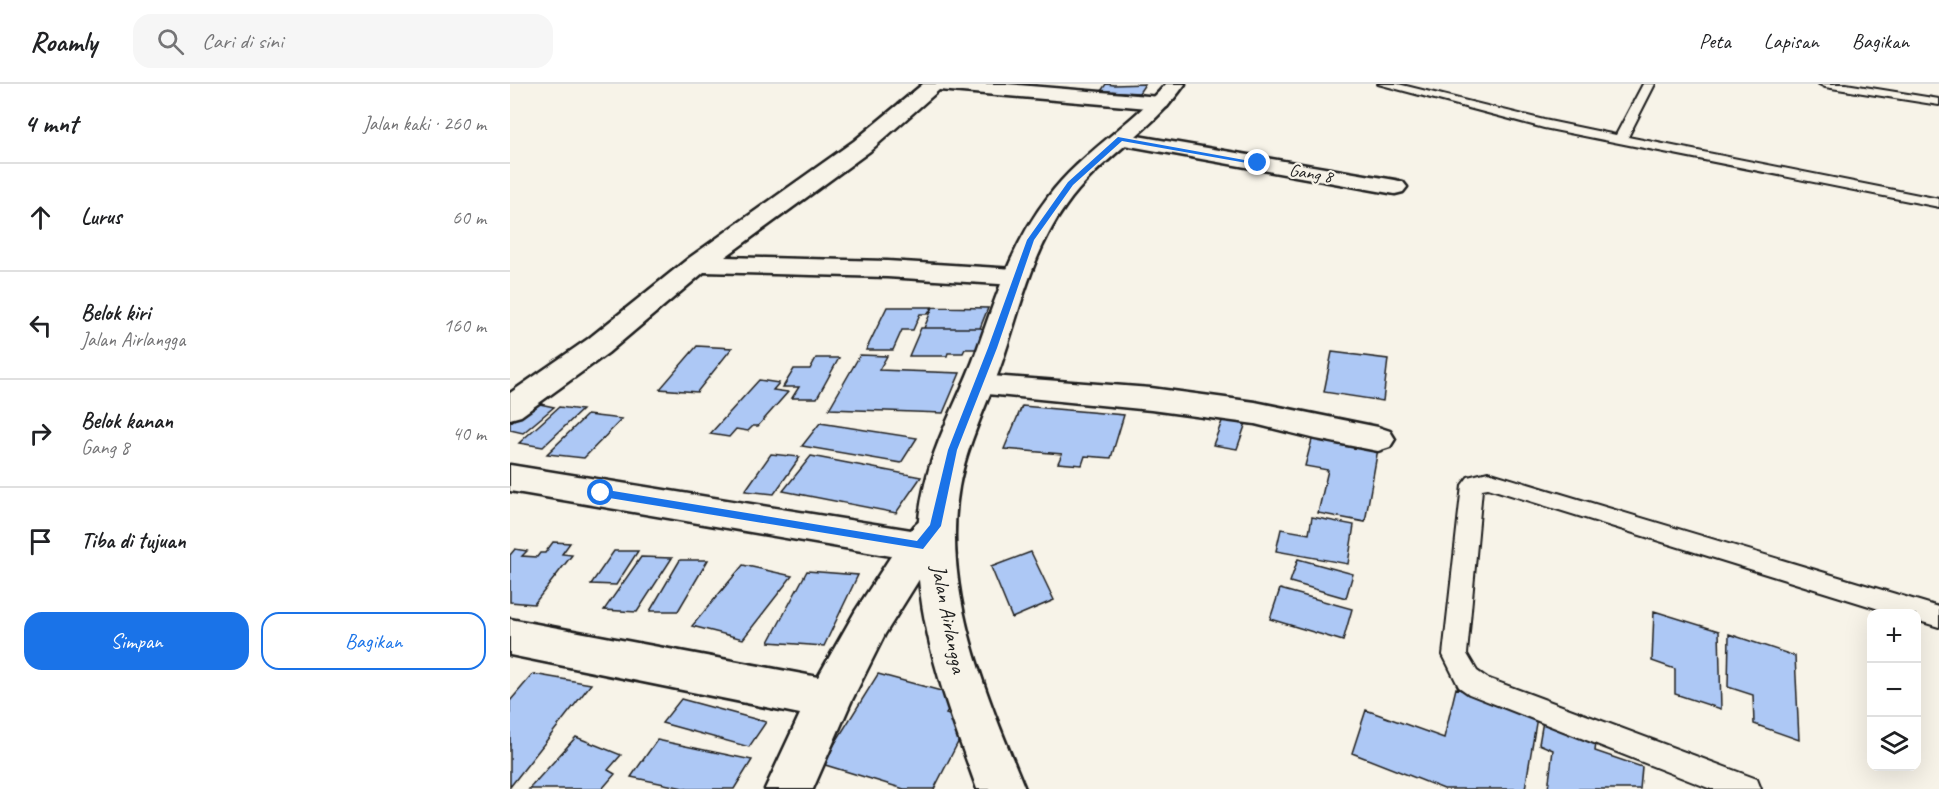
<!DOCTYPE html>
<html lang="id">
<head>
<meta charset="utf-8">
<style>
  body { margin:0; font-family:Caveat,sans-serif; background:#f6f6f6; color:#202124 }
  .controls { position:absolute; right:18px; bottom:18px; display:grid; overflow:hidden; border-radius:12px; box-shadow:0 6px 24px #0002 }
  .controls button { width:54px; height:54px; display:grid; place-items:center; padding:0; border:0; border-bottom:2px solid #e0e0e0; background:#fff; color:#202124; font:30px sans-serif }
  .stop { position:absolute; width:18px; height:18px; margin:-14px; border:4px solid #1a73e8; border-radius:50%; background:#fff }
  .stop.end { background:#1a73e8; border-color:#fff; box-shadow:0 2px 6px #0008 }
  .list { margin:0; padding:0; list-style:none }
  h2 { display:flex; justify-content:space-between; align-items:center; height:78px; margin:0; padding:0 24px; font-size:26px }
  h2 small { font-size:20px; font-weight:400; color:#757577 }
  .list li { display:grid; grid-template-columns:39px 1fr auto; gap:18px; align-items:center; box-sizing:border-box; height:108px; padding:0 24px; border-top:2px solid #e0e0e0 }
  .list b { display:block; font-size:22px; white-space:nowrap }
  .list p { margin:0; font-size:20px; white-space:nowrap; color:#757577 }
  .list em { font-size:20px; font-style:normal; color:#757577 }
  .actions { display:flex; gap:12px; padding:18px 24px }
  .actions a { flex:1; padding:14px 0; border:2px solid #1a73e8; border-radius:18px; text-align:center; font-size:21px; color:#1a73e8 }
  .actions .main { background:#1a73e8; color:#fff }
  .icon { flex:none; width:33px; height:33px; fill:none; stroke:currentColor; stroke-width:2; stroke-linecap:round; stroke-linejoin:round }
  .map { position:relative; flex:none; width:1429px; height:705px; overflow:hidden }
  header { display:flex; align-items:center; gap:36px; box-sizing:border-box; height:84px; padding:0 30px; background:#fff; border-bottom:2px solid #e0e0e0 }
  header strong { font-size:28px }
  nav { display:flex; gap:33px; margin-inline-start:auto; font-size:21px }
  .search { width:420px; height:54px; background:#f6f6f6; display:flex; align-items:center; gap:15px; box-sizing:border-box; padding:0 21px; border-radius:18px; color:#757577; font-size:22px }
  main { display:flex }
  aside { flex:1; background:#fff }
  .map>svg:first-child { display:block }
  .building { fill:#adc8f5; stroke:#1c1c1c; stroke-width:1.5 }
  .lines { fill:none; stroke-linecap:round; stroke-linejoin:round }
  .service-casing { stroke:#1c1c1c; stroke-width:4 }
  .minor-casing { stroke:#1c1c1c; stroke-width:5 }
  .primary-casing { stroke:#1c1c1c; stroke-width:5 }
  .service { fill:#f7f3e8; fill-rule:evenodd }
  .minor { fill:#f7f3e8; fill-rule:evenodd }
  .primary { fill:#f7f3e8; fill-rule:evenodd }
  .route { fill:#1a73e8 }
  .labels { text-anchor:middle; stroke-width:4.5; stroke-linejoin:round; paint-order:stroke }
  .far-street-label { font-size:18px; fill:#1c1c1c; stroke:#f7f3e8 }
  .street-label { font-size:21px; fill:#1c1c1c; stroke:#f7f3e8 }
</style>
</head>
<body>
<header>
<strong>Roamly</strong>
<div class="search"><svg class="icon" aria-label="search" viewBox="0 0 24 24"><circle cx="10" cy="10" r="6"/><path d="M15 15l6 6"/></svg>Cari di sini</div>
<nav><a>Peta</a><a>Lapisan</a><a>Bagikan</a></nav>
</header>
<main>
<aside>
<h2>4 mnt<small>Jalan kaki · 260 m</small></h2>
<ul class="list">
<li><svg class="icon" aria-label="ahead" viewBox="0 0 24 24"><path d="M12 20V5M6 11l6-6 6 6"/></svg><div><b>Lurus</b></div><em>60 m</em></li>
<li><svg class="icon" aria-label="left" viewBox="0 0 24 24"><path d="M17 20v-9H6M10 6l-5 5 5 5"/></svg><div><b>Belok kiri</b><p>Jalan Airlangga</p></div><em>160 m</em></li>
<li><svg class="icon" aria-label="right" viewBox="0 0 24 24"><path d="M7 20v-9h11M14 6l5 5-5 5"/></svg><div><b>Belok kanan</b><p>Gang 8</p></div><em>40 m</em></li>
<li><svg class="icon" aria-label="arrive" viewBox="0 0 24 24"><path d="M6 21V4h12l-3 4 3 4H6"/></svg><div><b>Tiba di tujuan</b></div></li>
</ul>
<div class="actions"><a class="main">Simpan</a><a>Bagikan</a></div>
</aside>
<div class="map">
<svg width="1429" height="705" viewBox="0 0 1429 705">
  <rect width="100%" height="100%" fill="#f7f3e8"/>
  <filter id="ink" filterUnits="userSpaceOnUse"><feTurbulence type="fractalNoise" baseFrequency=".0167" numOctaves="2"/><feDisplacementMap in="SourceGraphic" scale="12" xChannelSelector="R" yChannelSelector="G"/><feConvolveMatrix kernelMatrix="1 2 1 2 8 2 1 2 1" color-interpolation-filters="sRGB"/></filter>
  <g filter="url(#ink)">
    <path class="building" d="M596,0l8,1 31,-1 -6,9 -38,-2z
      M377,223h45l-4,7h-8l-7,16h-11l-9,20h-27z
      M423,223l55,1 -8,20h-56z
      M411,244h59l7,1 -7,20h-15l-2,4h-15l-1,3h-38z
      M187,262l35,2 -35,44 -37,-3z
      M822,268l56,7 -5,42 -59,-9z
      M350,271l27,1 -8,14 81,3 -17,40 -114,-4z
      M306,274h23l-22,40h-25l7,-11h-16l11,-18h16z
      M249,296l20,3 -6,7 15,2 -30,34h-5l-5,5 -12,-2 -7,8 -19,-3z
      M25,319l19,4 -31,26 -13,-3v-7z
      M512,322l102,9 -13,43 -26,-2 -3,9 -24,-2 4,-9 -58,-5z
      M49,323l23,3 -39,37 -24,-4z
      M77,331l35,4 -38,39 -37,-4z
      M714,332l23,4 -10,29 -24,-4z
      M310,339l97,15 -16,25 -99,-17z
      M804,348l65,11 -14,79 -47,-9 10,-43 -23,-4z
      M261,370l29,3 -26,37 -29,-3z
      M301,372l110,21 -25,36 -113,-22z
      M802,433l42,8 -6,39 -72,-13 5,-22 28,5z
      M43,458l17,1 -8,11 10,1 -38,49 -24,-2v-47l5,-6 12,2 -5,5 15,1 3,-4h5z
      M104,467h24l-22,34 -25,-1z
      M521,468l23,48 -42,18 -21,-51z
      M131,473l31,1 -35,54 -33,-2z
      M788,475l55,15 -7,24 -56,-16z
      M170,476h28l-30,51h-28z
      M233,481l49,11 -49,63 -51,-13z
      M297,487l51,4 -34,71 -55,-4z
      M770,505l72,20 -9,32 -73,-22z
      M1144,527l65,20 2,78 -46,-15v-25l-23,-8z
      M1219,550l66,22 4,84 -45,-16 -1,-29 -25,-8z
      M23,590l58,10 -81,103v-86z
      M368,590l78,21 -10,19 23,7 -35,68h-30l-82,-25z
      M946,604l81,29 -12,72h-81l-92,-36 14,-43 78,28z
      M171,615l85,23 -17,25 -87,-24z
      M1034,631l53,19 -2,17 47,16 -2,22h-92l5,-39 -14,-6z
      M66,653l45,18 -13,15 7,4 -13,15h-73z
      M147,656l95,20 -18,29h-46l-57,-12z"/>
    <g class="lines">
      <defs>
        <path id="service" d="M868,0h20l146,36 72,15 27,-51h12l-27,53 311,62v8l-395,-79z
          M1309,0h27l93,15v6l-114,-18z
          M978,388l451,135v20l-23,-7v-6h-21l-407,-126 -6,1 -15,165 10,17 10,7 270,101 4,10h-50l-242,-95 -10,-7 -16,-32 19,-170 6,-8z"/>
        <path id="minor" d="M413,0h83l154,13 7,2 3,4 -3,4 -7,2 -221,-19 -69,61 -145,106 162,4 128,8 9,2 4,6 -4,6 -9,2 -128,-8 -183,-5 -96,81 -87,63 -11,3v-26l78,-54 101,-81 165,-117z
          M610,49l275,47 8,2 4,5 -4,5 -8,2 -282,-51 -4,-4 4,-4z
          M468,291l173,13 104,14 123,25 12,4 5,8 -5,8 -12,4 -62,-12 -61,-15 -104,-14 -184,-18 -4,-7 4,-7z
          M0,381l401,65c10,-13 18,-15 34,-10l5,10 -65,104 -34,68 -38,87h-48l35,-75 -290,-59v-36l308,58 38,-67 35,-54 -381,-65z"/>
        <path id="primary" d="M656,0h19c-33,48 -87,75 -120,123 -33,46 -45,102 -63,155 -14,41 -35,81 -43,125 -18,104 27,207 66,302h-48c-34,-95 -77,-202 -52,-305 10,-43 32,-82 48,-123 21,-57 37,-115 75,-164 33,-44 82,-71 118,-113z"/>
      </defs>
      <use href="#service" class="service-casing"/>
      <use href="#minor" class="minor-casing"/>
      <use href="#primary" class="primary-casing"/>
      <use href="#service" class="service"/>
      <use href="#minor" class="minor"/>
      <use href="#primary" class="primary"/>
    </g>
  </g>
  <path class="route" d="M608,53l143,26 -3,2 -136,-24 -49,44 -39,55 -37,108 -40,102 -16,76 -18,23 -326,-53 -1,-3 5,-4 316,52 13,-16 18,-75 40,-102 39,-108 41,-58z"/>
  <g class="labels">
    <g class="far-street-label">
      <text transform="translate(801 89) rotate(10)" y="6">Gang 8</text>
    </g>
    <g class="street-label">
      <text transform="translate(439 535) rotate(79)" y="7">Jalan Airlangga</text>
    </g>
  </g>
</svg>
<div class="controls">
<button>+</button>
<button>−</button>
<button><svg class="icon" aria-label="layers" viewBox="0 0 24 24"><path d="M12 4l9 5-9 5-9-5zM3 14l9 5 9-5"/></svg></button>
</div>
<div class="stop" style="left:91px;top:409px"></div>
<div class="stop end" style="left:748px;top:79px"></div>
</div>
</main>
</body>
</html>
